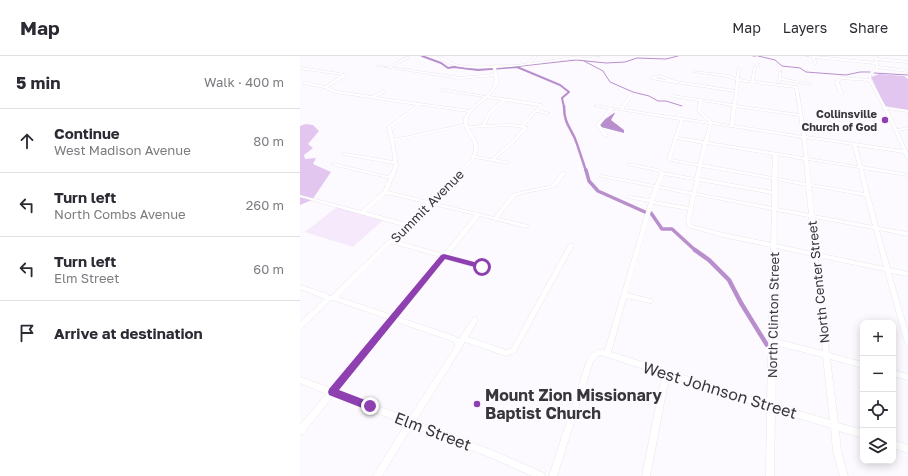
<!DOCTYPE html>
<html lang="en">
<head>
<meta charset="utf-8">
<style>
  body { margin:0; font-family:"Golos Text",sans-serif; background:#f2f2f3; color:#2b2b33 }
  .controls { position:absolute; right:12px; bottom:12px; display:grid; overflow:hidden; border-radius:8px; box-shadow:0 2px 10px #0003 }
  .controls button { width:36px; height:36px; display:grid; place-items:center; padding:0; border:0; border-bottom:1px solid #e1e1e2; background:#fff; color:#2b2b33; font:20px sans-serif }
  .stop { position:absolute; width:12px; height:12px; margin:-9px; border:3px solid #8e40b0; border-radius:50%; background:#fff }
  .stop.end { background:#8e40b0; border-color:#fff; box-shadow:0 1px 4px #0008 }
  .list { margin:0; padding:0; list-style:none }
  h2 { display:flex; justify-content:space-between; align-items:center; height:52px; margin:0; padding:0 16px; font-size:17px }
  h2 small { font-size:13px; font-weight:400; color:#7c7c81 }
  .list li { display:grid; grid-template-columns:26px 1fr auto; gap:12px; align-items:center; box-sizing:border-box; height:64px; padding:0 16px; border-top:1px solid #e1e1e2 }
  .list b { display:block; font-size:15px; white-space:nowrap }
  .list p { margin:0; font-size:13px; white-space:nowrap; color:#7c7c81 }
  .list em { font-size:13px; font-style:normal; color:#7c7c81 }
  .icon { flex:none; width:22px; height:22px; fill:none; stroke:currentColor; stroke-width:2; stroke-linecap:round; stroke-linejoin:round }
  .map { position:relative; flex:none; width:608px; height:420px; overflow:hidden }
  header { display:flex; align-items:center; gap:24px; box-sizing:border-box; height:56px; padding:0 20px; background:#fff; border-bottom:1px solid #e1e1e2 }
  header strong { font-size:19px }
  nav { display:flex; gap:22px; margin-inline-start:auto; font-size:14px }
  main { display:flex }
  aside { flex:1; background:#fff }
  .map>svg:first-child { display:block }
  .built { fill:#f5e9fb }
  .green { fill:#e2c6f0 }
  .water { fill:#b88fcc }
  .lines { fill:none; stroke-linecap:round; stroke-linejoin:round }
  .stream { stroke:#b88fcc; stroke-width:1 }
  .canal-far3 { stroke:#b88fcc; stroke-width:2 }
  .canal-far2 { stroke:#b88fcc; stroke-width:2.5 }
  .canal-far1 { stroke:#b88fcc; stroke-width:3.5 }
  .canal { stroke:#b88fcc; stroke-width:4.5 }
  .minor-casing { stroke:#d6cfda; stroke-width:0.5 }
  .minor { fill:#fff; fill-rule:evenodd }
  .route { fill:#8e40b0 }
  .poi-dot { fill:#8e40b0; stroke:#fdfaff; stroke-width:1.5 }
  .labels { text-anchor:middle; stroke-width:4; stroke-linejoin:round; paint-order:stroke }
  .far-poi-label { font-size:11px; font-weight:bold; fill:#38363a; stroke:#fdfaff; text-anchor:end }
  .street-label { font-size:13px; fill:#38363a; stroke:#fdfaff }
  .near-street-label { font-size:16px; fill:#38363a; stroke:#fdfaff }
  .near-poi-label { font-size:16px; font-weight:bold; fill:#38363a; stroke:#fdfaff; text-anchor:start }
</style>
</head>
<body>
<header>
<strong>Map</strong>
<nav><a>Map</a><a>Layers</a><a>Share</a></nav>
</header>
<main>
<aside>
<h2>5 min<small>Walk · 400 m</small></h2>
<ul class="list">
<li><svg class="icon" aria-label="ahead" viewBox="0 0 24 24"><path d="M12 20V5M6 11l6-6 6 6"/></svg><div><b>Continue</b><p>West Madison Avenue</p></div><em>80 m</em></li>
<li><svg class="icon" aria-label="left" viewBox="0 0 24 24"><path d="M17 20v-9H6M10 6l-5 5 5 5"/></svg><div><b>Turn left</b><p>North Combs Avenue</p></div><em>260 m</em></li>
<li><svg class="icon" aria-label="left" viewBox="0 0 24 24"><path d="M17 20v-9H6M10 6l-5 5 5 5"/></svg><div><b>Turn left</b><p>Elm Street</p></div><em>60 m</em></li>
<li><svg class="icon" aria-label="arrive" viewBox="0 0 24 24"><path d="M6 21V4h12l-3 4 3 4H6"/></svg><div><b>Arrive at destination</b></div></li>
</ul>
</aside>
<div class="map">
<svg width="608" height="420" viewBox="0 0 608 420">
  <rect width="100%" height="100%" fill="#fdfaff"/>
  <path class="built" d="M37,151l46,13 -30,27 -48,-15z"/>
  <path class="green" d="M579,18l25,2 4,3v31l-23,-4 -14,-29z
    M6,68l7,1 6,6 -11,13 5,4 -9,7 1,4 11,-1 -3,6 18,8 -19,28 -12,5v-79z"/>
  <path class="water" d="M314,57h1l-4,7 13,10v3l-23,-6 -1,-2 4,-5z"/>
  <g class="lines">
    <path class="stream" d="M453,0h3
      M458,0l17,4 7,6 18,2 6,4 40,3 14,-3h10
      M284,5l19,10 7,11 23,10 16,4 9,5h8l16,5
      M213,11l63,-7 30,3 19,-1 12,-4 29,1 12,-3
      M574,17l34,2"/>
    <path class="canal-far3" d="M122,0l19,7 7,5 6,-1 24,3 39,-3 43,18 9,7 -7,6 2,9"/>
    <path class="canal-far2" d="M264,50c0,20 8,22 13,38 3,9 6,18 9,27"/>
    <path class="canal-far1" d="M286,114l3,11 9,10 47,21
      M351,157l11,16h10l24,22"/>
    <path class="canal" d="M395,194l14,10 20,20 12,23 26,42"/>
    <defs>
      <path id="minor" d="M108,0l1,2 -18,9 69,10 34,-3 -1,-6c-18,0 -41,2 -55,-12 6,0 11,6 17,8 11,3 24,2 36,2l3,-1c4,1 29,0 33,-2 3,-1 6,-5 7,-7h3l-6,7 41,-6 18,1 10,-2 -3,2 -4,2 -21,-1 -54,7 -22,2 3,14 -5,8 -5,6 53,8v2l-4,4 12,3 -2,1 -12,-2 -12,14 4,1 -15,17 -18,15 14,3v2l-34,-6 -43,44 62,15 18,-23 12,-3 25,-5 4,-3 9,-11h4v1l-9,12 -5,3 -27,5 -9,3 -18,22 30,7v2l-2,1 -46,-12 -32,40 35,10 1,1 -1,1 -2,1 -36,-10 -47,58 56,19 5,3 14,-21 2,-1 2,1 1,2 -10,17 38,13 5,-1 58,-105h4l1,1 -59,108 -9,3 -41,-14 -49,79 78,30 50,22 1,3h-13l-40,-18 -80,-31 -30,49h-9l32,-52 -72,-28 -30,38 -3,1v-10l26,-31 -26,-11v-6l31,11 57,-69 -55,-19 -3,1 -28,27 -2,1v-7l25,-23 -25,-10v-4l28,9 1,2h2l72,-70 -103,-29v-2l61,16 22,-20 6,-13h-2l-55,-13 -1,-1 2,-1 54,13 3,-1 4,-9v-2l-50,-9 -2,-1 2,-1 49,8 -1,-13 -5,-21 30,-22 -81,-12 -12,-5 -20,-4 -1,-1 2,-1 20,4 17,-11 -42,-6v-2l46,7v2l-18,11 9,4 35,5 12,-6 2,1 -1,1 -9,5 93,13 15,-13 -41,-6h-1v-2l44,7c6,-7 10,-11 8,-20l-34,3 -83,-13 1,-1 10,2zM187,42l15,2 -13,11 -7,14 -14,1c-3,-13 10,-21 19,-28zM205,45l34,5 -18,19 -11,-1 -25,1 6,-12zM121,49l47,7 -4,6v6l-70,15 -3,-12zM164,70c7,14 14,16 7,33l-43,42 -40,-10 10,-25 -4,-25zM210,70l13,2 -12,14 -20,17 -15,-3c5,-12 -1,-18 -7,-28zM86,138l40,9 -20,20 -40,-11zM130,148l45,11 -32,39 -49,-14zM91,187l49,14 -48,58 -54,-18zM94,265l58,20 3,2v4l-46,71 -71,-27z
        M506,0h9l60,6 -1,-6h2l1,2 31,3v2l-31,-3 1,3v3l30,4v2l-30,-4 -7,7v5l15,27 22,3v2l-21,-3 10,20 11,-2v2l-10,2 10,22v6l-2,-1 -2,-5 -47,-7 5,20 46,8v2l-45,-7 15,58 30,5v4l-29,-6 11,38 18,4v4l-17,-3 17,59v14l-2,-1 -1,-2 -20,-72 -67,-14 11,96 34,9v6l-33,-9 8,64 25,7v8l-24,-7 2,20 7,25h-8l-7,-25 -2,-23 -56,-17 -1,65h-8l1,-67 -98,-32 -19,99h-8l20,-101 -61,-20 -3,1 -5,6 -36,114h-8l38,-116c3,-6 10,-12 18,-10l44,-148 -21,-4 -2,-1 2,-1 22,3 4,-12 -53,-10 -2,-1 2,-1 54,10 5,-12 -3,-2 -30,-6v-2l31,6 5,3 32,6 3,-12 -27,-5 -4,-2 13,-39 -67,-11 -13,16 8,11 -2,1h-1l-9,-12 13,-16 -15,-3 2,-1 24,4 10,-15h1l2,1 -10,14 86,13 -12,-11 2,-10 -26,-4 -2,-1 1,-1 61,9 2,-12 -72,-11 -12,-2v-2l8,-2 17,6 59,9 1,-10 -8,-3 -35,-5 1,-1 35,4 7,3 2,-10 1,-1 1,1 -1,11 12,2 3,-15 5,-3 1,2 -4,1 -2,15 42,5 2,1 8,49 97,14 -12,-27 -7,-14 -2,-1 1,-1 -14,-26 -28,-2 -2,3 3,9 2,3 -2,1 -4,-4 -3,-9 5,-5 29,2v-4l7,-8 -1,-3 -60,-6 2,7 -1,1 -1,-1 -3,-8zM359,21l8,3 -12,-2zM439,25l56,7 4,26 -63,-9zM402,45l30,5 -2,19 -17,-3 -12,-11zM436,51l63,9 3,20 -68,-11zM383,64l26,4 -5,17 -26,-4zM412,68l90,14 2,19 -96,-15zM506,82l47,7 5,21 -50,-8zM377,83l26,5 -5,20 -27,-5zM407,88l66,11 -1,22 -70,-13zM477,99l27,5 2,23 -29,-5zM508,104l51,8 5,25 -53,-9zM402,111l70,12v12l-73,-13zM364,119l31,5 -3,12 -33,-6zM477,124l29,6 3,28 -32,-6zM399,125l73,13v13l-76,-14zM511,130l54,10 8,30 -59,-11zM359,132l32,7 -2,12 -35,-6zM396,139l76,15 -1,33 -48,-10 -31,-8 -2,-4zM353,148l35,6 -2,11 2,6 35,10 48,10 -4,155 -156,-50 15,-54 24,5h2l1,-2 -1,-2h-2l-23,-6zM476,155l33,6 3,35 -36,-8zM514,162l60,11 10,38 -66,-14zM476,192l37,8 10,95 -48,-12zM475,289l48,12 7,63 -55,-16z
        M482,15l1,1 -2,1v5l30,6 -2,1 -28,-5 -1,3h-2l1,-10z
        M593,314l15,4v6l-15,-4z
        M593,384l15,5v8l-15,-5z"/>
    </defs>
    <use href="#minor" class="minor-casing"/>
    <use href="#minor" class="minor"/>
  </g>
  <path class="route" d="M144,198l38,10 3,3 -3,2 -37,-10 -106,131 34,13 1,3 -1,3 -3,2 -41,-16 -1,-3 1,-3 112,-134z"/>
  <g class="poi-dot">
    <circle cx="585" cy="64" r="4"/>
    <circle cx="177" cy="348" r="4"/>
  </g>
  <g class="labels">
    <g class="far-poi-label">
      <text x="577" y="62">Collinsville<tspan x="577" dy="13">Church of God</tspan></text>
    </g>
    <g class="street-label">
      <text transform="translate(127 150) rotate(-45)" y="5">Summit Avenue</text>
      <text transform="translate(518 226) rotate(-96)" y="5">North Center Street</text>
      <text transform="translate(473 259) rotate(-89)" y="5">North Clinton Street</text>
    </g>
    <g class="near-street-label">
      <text transform="translate(420 334) rotate(17)" y="6">West Johnson Street</text>
      <text transform="translate(133 375) rotate(21)" y="6">Elm Street</text>
    </g>
    <g class="near-poi-label">
      <text x="185" y="345">Mount Zion Missionary<tspan x="185" dy="18">Baptist Church</tspan></text>
    </g>
  </g>
</svg>
<div class="controls">
<button>+</button>
<button>−</button>
<button><svg class="icon" aria-label="locate" viewBox="0 0 24 24"><circle cx="12" cy="12" r="6"/><path d="M12 2v4M12 18v4M2 12h4M18 12h4"/></svg></button>
<button><svg class="icon" aria-label="layers" viewBox="0 0 24 24"><path d="M12 4l9 5-9 5-9-5zM3 14l9 5 9-5"/></svg></button>
</div>
<div class="stop" style="left:182px;top:211px"></div>
<div class="stop end" style="left:70px;top:350px"></div>
</div>
</main>
</body>
</html>
